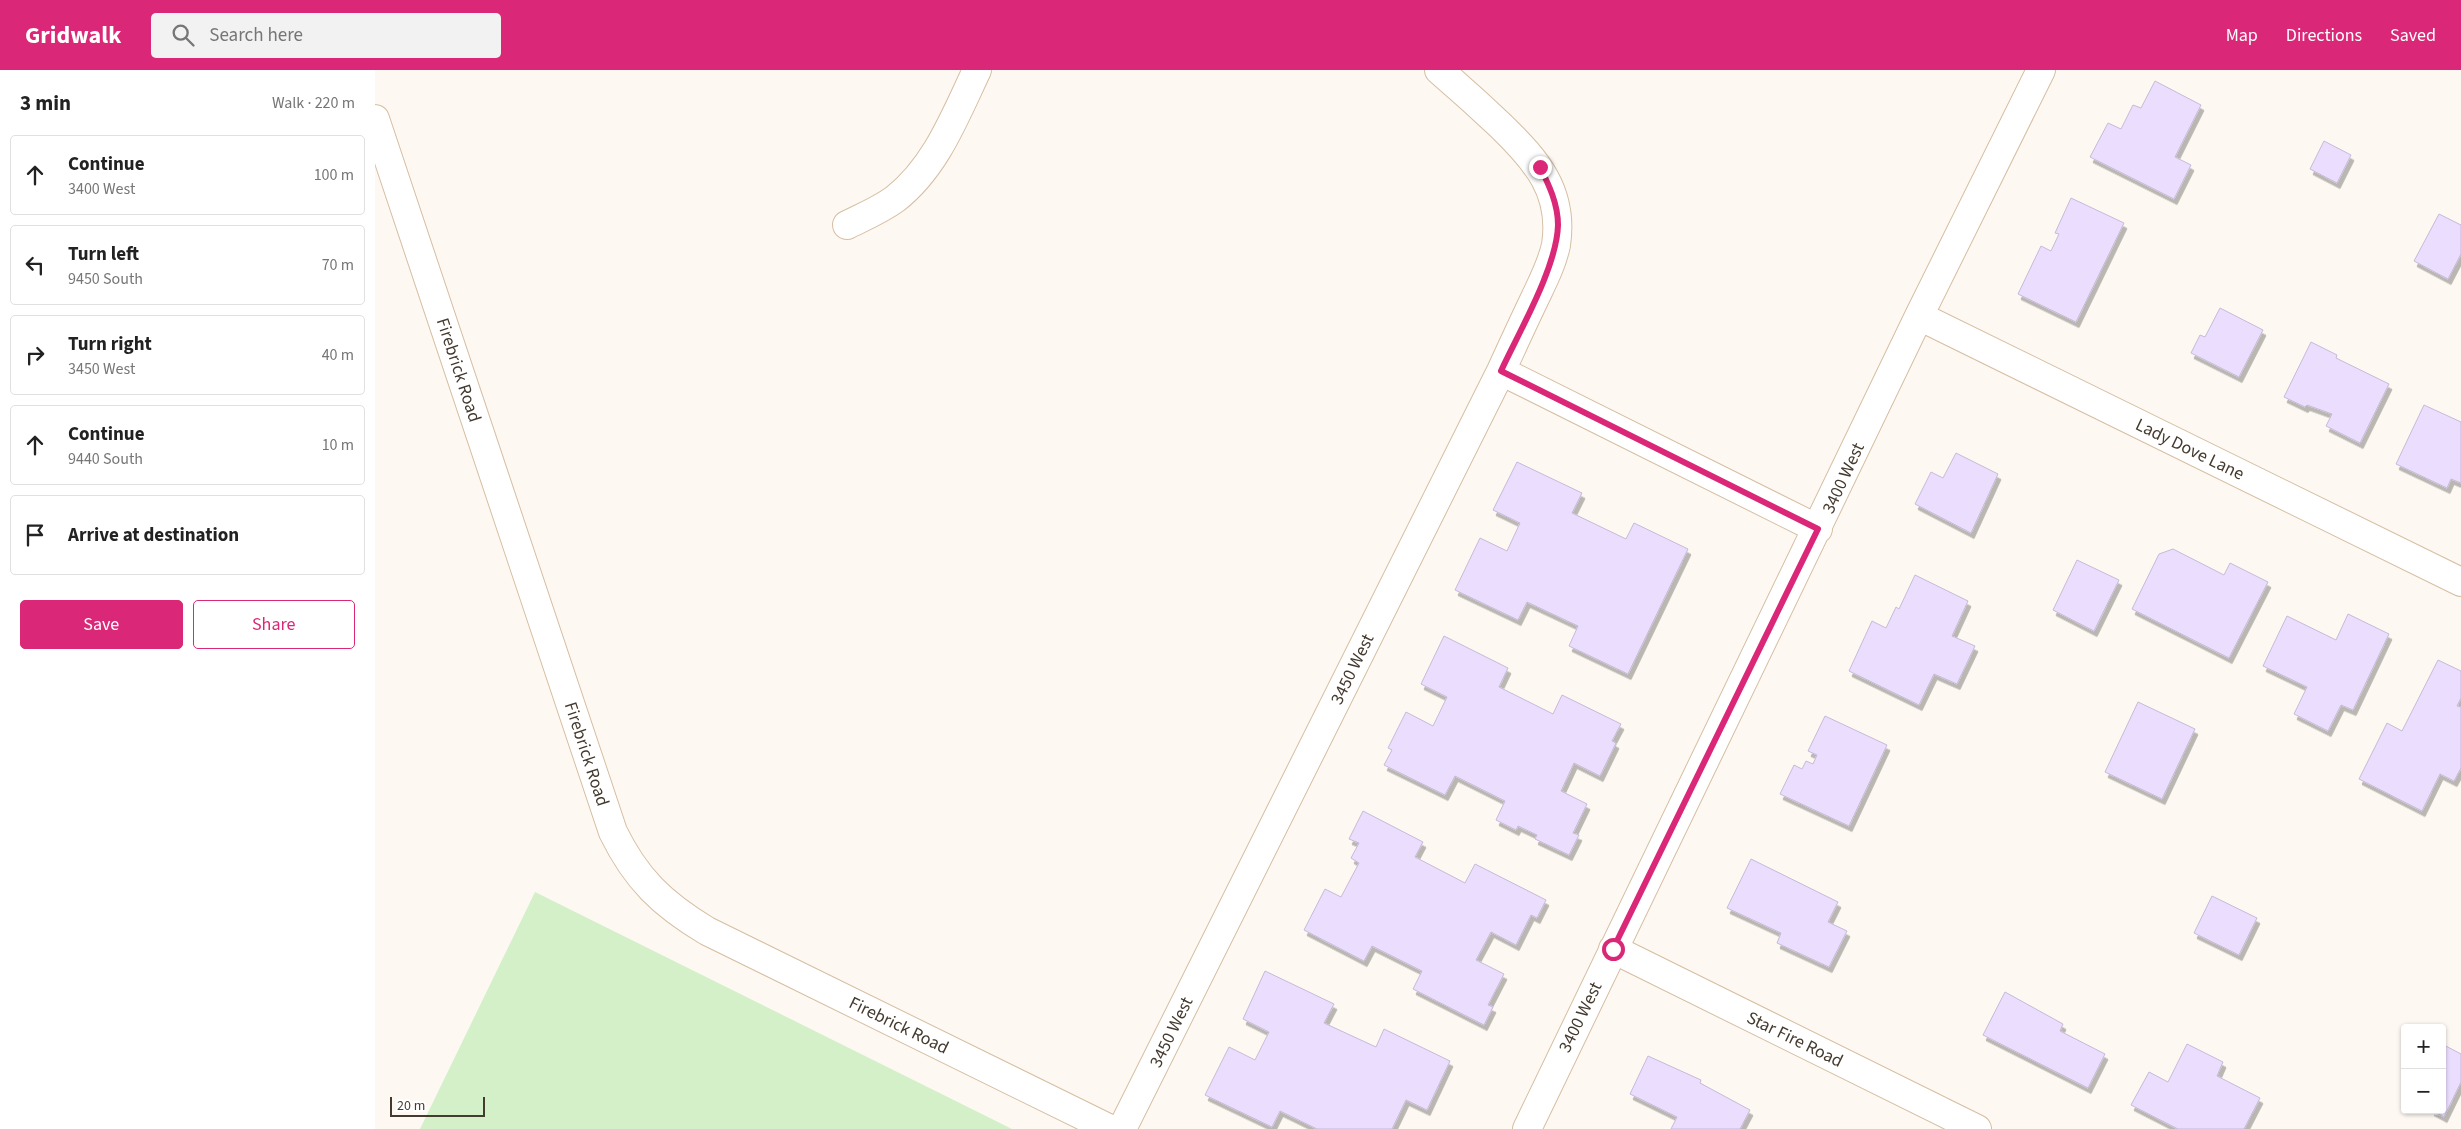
<!DOCTYPE html>
<html lang="en">
<head>
<meta charset="utf-8">
<style>
  body { margin:0; font-family:"Source Sans 3",sans-serif; background:#f2f2f2; color:#222 }
  .controls { position:absolute; right:15px; bottom:15px; display:grid; overflow:hidden; border-radius:5px; box-shadow:0 1px 4px #0004 }
  .controls button { width:45px; height:45px; display:grid; place-items:center; padding:0; border:0; border-bottom:1px solid #e0e0e0; background:#fff; color:#222; font:25px sans-serif }
  .scale { position:absolute; left:15px; bottom:12px; width:95px; box-sizing:border-box; padding-left:5px; border:2px solid #443a2f; border-top:0; font-size:14px; line-height:18px; white-space:nowrap; color:#443a2f; -webkit-text-stroke:4px #fff; paint-order:stroke }
  .stop { position:absolute; width:15px; height:15px; margin:-11px; border:4px solid #db2777; border-radius:50%; background:#fff }
  .stop.end { background:#db2777; border-color:#fff; box-shadow:0 1px 5px #0008 }
  .list { margin:0; padding:0; list-style:none }
  h2 { display:flex; justify-content:space-between; align-items:center; height:65px; margin:0; padding:0 20px; font-size:21px }
  h2 small { font-size:16px; font-weight:400; color:#767676 }
  .list li { display:grid; grid-template-columns:32px 1fr auto; gap:15px; align-items:center; box-sizing:border-box; height:80px; margin:0 10px 10px; padding:0 10px; border:1px solid #e0e0e0; border-radius:5px }
  .list b { display:block; font-size:19px; white-space:nowrap }
  .list p { margin:0; font-size:16px; white-space:nowrap; color:#767676 }
  .list em { font-size:16px; font-style:normal; color:#767676 }
  .actions { display:flex; gap:10px; padding:15px 20px }
  .actions a { flex:1; padding:11px 0; border:1px solid #db2777; border-radius:5px; text-align:center; font-size:18px; color:#db2777 }
  .actions .main { background:#db2777; color:#fff }
  .icon { flex:none; width:28px; height:28px; fill:none; stroke:currentColor; stroke-width:2; stroke-linecap:round; stroke-linejoin:round }
  .map { position:relative; flex:none; width:2086px; height:1059px; overflow:hidden }
  header { display:flex; align-items:center; gap:30px; box-sizing:border-box; height:70px; padding:0 25px; background:#db2777; color:#fff }
  header strong { font-size:24px }
  nav { display:flex; gap:28px; margin-inline-start:auto; font-size:18px }
  .search { width:350px; height:45px; background:#f2f2f2; display:flex; align-items:center; gap:12px; box-sizing:border-box; padding:0 18px; border-radius:5px; color:#767676; font-size:19px }
  main { display:flex }
  aside { flex:1; background:#fff }
  .map>svg:first-child { display:block }
  .green { fill:#d3f0c8 }
  .building { fill:#eaddfe; stroke:#c6b9d9; filter:url(#shadow) }
  .lines { fill:none; stroke-linecap:round; stroke-linejoin:round }
  .minor-casing { stroke:#d6bea2; stroke-width:30 }
  .minor { stroke:#fff; stroke-width:28 }
  .route { stroke:#db2777; stroke-width:6 }
  .labels { text-anchor:middle; stroke-width:4.5; stroke-linejoin:round; paint-order:stroke }
  .street-label { font-size:18px; fill:#443a2f; stroke:#fff }
</style>
</head>
<body>
<header>
<strong>Gridwalk</strong>
<div class="search"><svg class="icon" aria-label="search" viewBox="0 0 24 24"><circle cx="10" cy="10" r="6"/><path d="M15 15l6 6"/></svg>Search here</div>
<nav><a>Map</a><a>Directions</a><a>Saved</a></nav>
</header>
<main>
<aside>
<h2>3 min<small>Walk · 220 m</small></h2>
<ul class="list">
<li><svg class="icon" aria-label="ahead" viewBox="0 0 24 24"><path d="M12 20V5M6 11l6-6 6 6"/></svg><div><b>Continue</b><p>3400 West</p></div><em>100 m</em></li>
<li><svg class="icon" aria-label="left" viewBox="0 0 24 24"><path d="M17 20v-9H6M10 6l-5 5 5 5"/></svg><div><b>Turn left</b><p>9450 South</p></div><em>70 m</em></li>
<li><svg class="icon" aria-label="right" viewBox="0 0 24 24"><path d="M7 20v-9h11M14 6l5 5-5 5"/></svg><div><b>Turn right</b><p>3450 West</p></div><em>40 m</em></li>
<li><svg class="icon" aria-label="ahead" viewBox="0 0 24 24"><path d="M12 20V5M6 11l6-6 6 6"/></svg><div><b>Continue</b><p>9440 South</p></div><em>10 m</em></li>
<li><svg class="icon" aria-label="arrive" viewBox="0 0 24 24"><path d="M6 21V4h12l-3 4 3 4H6"/></svg><div><b>Arrive at destination</b></div></li>
</ul>
<div class="actions"><a class="main">Save</a><a>Share</a></div>
</aside>
<div class="map">
<svg width="2086" height="1059" viewBox="0 0 2086 1059">
  <defs>
    <filter id="shadow"><feDropShadow dx="3" dy="5.5" stdDeviation="0" flood-color="#0004"/></filter>
  </defs>
  <rect width="100%" height="100%" fill="#fdf8f2"/>
  <path class="green" d="M160,822l477,237h-592z"/>
  <path class="building" d="M1780,11l46,24 -26,52 16,8 -17,34 -84,-42 18,-34 13,6 12,-24 8,3z
    M1949,71l27,14 -14,28 -27,-14z
    M1696,128l53,25 -48,99 -58,-28 23,-48 10,5 8,-17 -4,-1z
    M2064,144l22,11v29l-13,25 -34,-18z
    M1845,238l43,22 -24,47 -48,-24 9,-18 5,2z
    M1936,272l26,13 -1,3 53,26 -29,59 -34,-17 6,-12 -25,-9 -2,2 -21,-10z
    M2049,335l37,17v61l-10,-4 -4,9 -51,-24z
    M1581,383l42,21 -27,59 -56,-29 16,-32 12,6z
    M1142,392l65,31 -10,20 54,26 8,-16 54,26 -60,125 -59,-28 9,-20 -51,-24 -9,18 -63,-30 25,-52 27,13 13,-28 -27,-13z
    M1798,479l51,26 6,-12 38,19 -39,76 -97,-49 27,-55z
    M1702,490l42,20 -25,51 -41,-21z
    M1540,505l53,26 -16,35 23,10 -18,38 -23,-10 -15,31 -70,-34 23,-50 14,7 10,-21 3,2z
    M1973,544l41,20 -36,76 -12,-5 -13,26 -34,-17 13,-27 -44,-21 24,-50 49,24z
    M1069,566l64,32 -9,19 54,27 9,-19 59,29 -9,17 4,2 -16,33 -26,-13 -13,28 26,13 -14,29 6,2 -10,20 -34,-16 2,-4 -19,-9 -2,4 -20,-10 9,-19 -50,-25 -10,19 -61,-30 8,-15 -4,-2 18,-36 27,14 14,-29 -26,-13z
    M2063,590l23,11v27l-4,8 4,1v61l-7,13 -14,-7 -18,37 -63,-32 28,-56 15,8z
    M1763,632l57,27 -33,70 -57,-27z
    M1450,646l62,29 -38,81 -69,-32 14,-29 8,4 4,-8 7,3 4,-9 -9,-4z
    M988,741l60,31 -8,15 50,26 10,-19 71,36 -9,18 -6,-3 -15,30 -25,-13 -15,28 28,14 -16,31 5,2 -9,18 -71,-36 9,-18 -50,-25 -8,15 -60,-31 21,-41 16,8 18,-34 -8,-5 8,-15 -10,-4z
    M1376,789l87,43 -10,20 19,9 -18,36 -52,-24 4,-10 -54,-25z
    M1837,826l45,22 -18,37 -45,-22z
    M890,901l69,33 -10,19 52,24 8,-18 66,32 -23,49 -21,-10 -14,29h-75l-37,-18 -8,16 -67,-32 24,-48 26,13 14,-28 -26,-13z
    M1630,922l58,32 -3,7 45,23 -17,34 -105,-53z
    M1812,974l36,18 -6,14 43,22 -16,31h-66l-47,-24 18,-33 19,10z
    M2067,974l19,10v28l-17,35 -13,-7h11z
    M1273,986l53,24 -1,3 50,27 -10,19h-69l6,-12 -47,-23z"/>
  <g class="lines">
    <defs>
      <path id="minor" d="M0,49l238,713c23,47 49,72 94,99l403,198
        M472,155c16,-8 33,-15 48,-26 41,-32 60,-83 82,-129
        M1544,246l542,266
        M1126,301l317,158
        M1238,879l364,180
        M747,1059l379,-758c11,-24 22,-48 34,-73 8,-17 17,-34 21,-53 8,-53 -19,-84 -55,-119 -20,-19 -41,-38 -62,-56
        M1152,1059l392,-813 122,-246"/>
    </defs>
    <use href="#minor" class="minor-casing"/>
    <use href="#minor" class="minor"/>
  </g>
  <g class="lines">
    <path class="route" d="M1165,97c9,18 18,37 18,58 -1,42 -39,107 -57,146l317,158 -205,420"/>
  </g>
  <g class="labels">
    <g class="street-label">
      <text transform="translate(84 300) rotate(72)" y="6">Firebrick Road</text>
      <text transform="translate(1815 379) rotate(26)" y="6">Lady Dove Lane</text>
      <text transform="translate(1468 408) rotate(-65)" y="6">3400 West</text>
      <text transform="translate(977 599) rotate(-64)" y="6">3450 West</text>
      <text transform="translate(212 684) rotate(72)" y="6">Firebrick Road</text>
      <text transform="translate(1205 947) rotate(-64)" y="6">3400 West</text>
      <text transform="translate(524 955) rotate(26)" y="6">Firebrick Road</text>
      <text transform="translate(796 962) rotate(-64)" y="6">3450 West</text>
      <text transform="translate(1420 969) rotate(26)" y="6">Star Fire Road</text>
    </g>
  </g>
</svg>
<div class="controls">
<button>+</button>
<button>−</button>
</div>
<div class="scale">20 m</div>
<div class="stop" style="left:1238px;top:879px"></div>
<div class="stop end" style="left:1165px;top:97px"></div>
</div>
</main>
</body>
</html>
